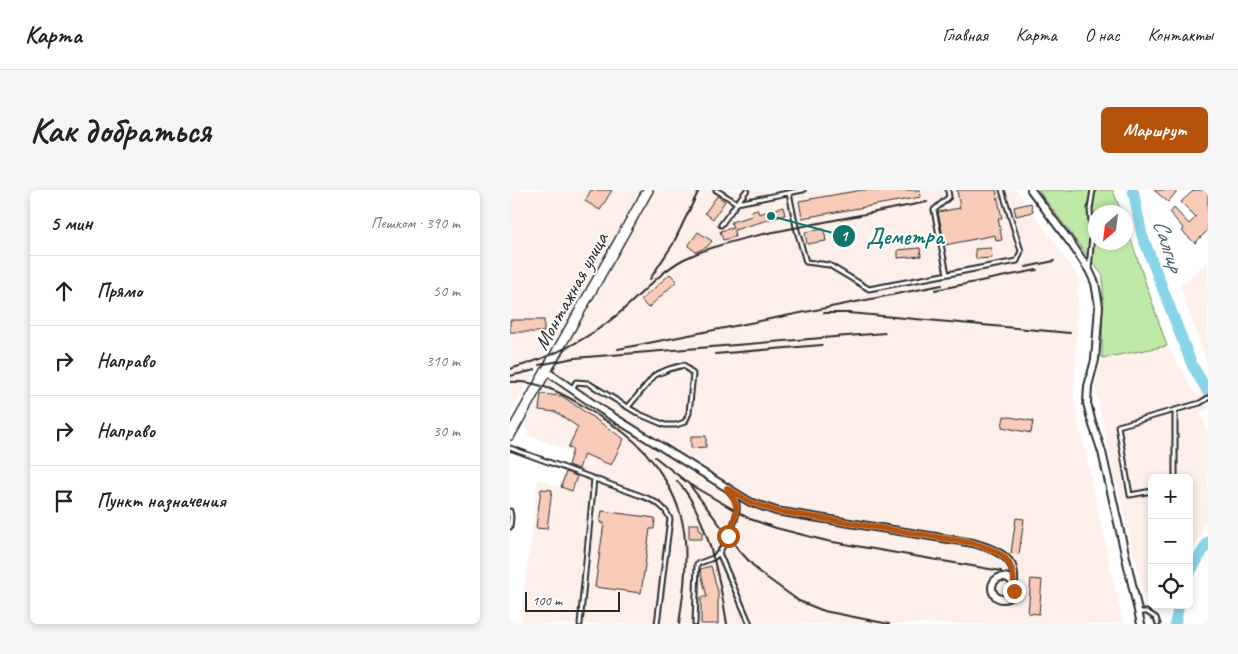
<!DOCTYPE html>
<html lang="ru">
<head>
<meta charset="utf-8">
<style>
  body { margin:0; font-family:Caveat,sans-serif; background:#f6f6f6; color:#222 }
  .controls { position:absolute; right:15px; bottom:15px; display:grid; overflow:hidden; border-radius:8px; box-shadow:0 2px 8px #0003 }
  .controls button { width:45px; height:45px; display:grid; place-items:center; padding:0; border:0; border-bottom:1px solid #e0e0e0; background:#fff; color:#222; font:25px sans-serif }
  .compass { position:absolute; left:578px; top:15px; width:45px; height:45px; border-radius:50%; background:#fff; box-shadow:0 2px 8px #0003; rotate:208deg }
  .scale { position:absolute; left:15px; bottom:12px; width:95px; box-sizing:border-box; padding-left:5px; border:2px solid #2b2b2b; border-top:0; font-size:14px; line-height:18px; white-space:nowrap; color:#2b2b2b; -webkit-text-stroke:4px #fff; paint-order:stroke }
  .stop { position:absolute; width:15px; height:15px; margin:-11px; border:4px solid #b45309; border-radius:50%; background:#fff }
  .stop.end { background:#b45309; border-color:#fff; box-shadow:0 1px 5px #0008 }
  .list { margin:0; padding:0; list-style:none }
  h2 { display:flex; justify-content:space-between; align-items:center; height:65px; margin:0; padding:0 20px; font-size:21px }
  h2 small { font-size:16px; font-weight:400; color:#767676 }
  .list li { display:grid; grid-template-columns:32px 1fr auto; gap:15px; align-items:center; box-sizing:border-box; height:70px; padding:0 20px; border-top:1px solid #e0e0e0 }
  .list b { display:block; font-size:19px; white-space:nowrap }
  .list em { font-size:16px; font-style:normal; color:#767676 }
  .icon { flex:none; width:28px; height:28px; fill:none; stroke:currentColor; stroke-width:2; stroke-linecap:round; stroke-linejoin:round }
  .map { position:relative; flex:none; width:698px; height:434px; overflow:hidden; border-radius:8px }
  header { display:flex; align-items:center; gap:30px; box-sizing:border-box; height:70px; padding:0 25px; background:#fff; border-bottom:1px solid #e0e0e0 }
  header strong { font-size:24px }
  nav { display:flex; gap:28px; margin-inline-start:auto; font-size:18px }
  .intro { display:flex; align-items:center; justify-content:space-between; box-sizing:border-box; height:120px; padding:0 30px }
  h1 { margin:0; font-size:35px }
  .button { padding:12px 22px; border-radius:8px; background:#b45309; color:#fff; font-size:18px; font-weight:700 }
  main { display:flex; gap:30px; padding:0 30px }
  aside { flex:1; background:#fff; border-radius:8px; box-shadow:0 2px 8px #0003 }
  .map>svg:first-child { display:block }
  .built { fill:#fdf0ea }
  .green { fill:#bee9a6; stroke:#748a68 }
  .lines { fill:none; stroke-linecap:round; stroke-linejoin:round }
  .river { stroke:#88d4e8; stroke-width:11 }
  .building { fill:#f8ccb9; stroke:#2b2b2b }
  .lane-casing { stroke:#2b2b2b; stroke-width:7 }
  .street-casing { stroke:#2b2b2b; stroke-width:10 }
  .secondary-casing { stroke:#2b2b2b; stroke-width:12 }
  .lane { stroke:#fff; stroke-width:3 }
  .street { stroke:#fff; stroke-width:6 }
  .secondary { stroke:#fff; stroke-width:9 }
  .rail { stroke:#2b2b2b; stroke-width:2 }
  .route { stroke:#b45309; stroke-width:6 }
  .labels { text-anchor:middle; stroke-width:4; stroke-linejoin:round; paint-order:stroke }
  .street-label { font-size:21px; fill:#2b2b2b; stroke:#fff }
  .water-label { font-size:22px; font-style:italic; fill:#475e64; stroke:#fff }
  .leader { fill:none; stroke:#0f766e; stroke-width:2 }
  .callout-dot { fill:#0f766e; stroke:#fff; stroke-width:2 }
  .mark-label { font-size:15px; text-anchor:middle; font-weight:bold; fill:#fff }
  .callout-label { font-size:22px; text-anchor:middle; font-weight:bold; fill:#0f766e; stroke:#fff; stroke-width:4; stroke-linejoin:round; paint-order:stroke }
</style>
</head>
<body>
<header>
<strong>Карта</strong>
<nav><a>Главная</a><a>Карта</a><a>О нас</a><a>Контакты</a></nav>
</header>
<div class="intro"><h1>Как добраться</h1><a class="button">Маршрут</a></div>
<main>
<aside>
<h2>5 мин<small>Пешком · 390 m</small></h2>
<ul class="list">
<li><svg class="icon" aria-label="ahead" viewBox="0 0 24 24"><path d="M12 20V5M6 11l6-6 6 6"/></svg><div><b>Прямо</b></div><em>50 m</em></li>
<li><svg class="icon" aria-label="right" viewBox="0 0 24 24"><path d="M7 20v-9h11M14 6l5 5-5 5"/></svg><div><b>Направо</b></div><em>310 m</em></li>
<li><svg class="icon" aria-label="right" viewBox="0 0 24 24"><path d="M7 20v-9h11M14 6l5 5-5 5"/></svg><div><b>Направо</b></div><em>30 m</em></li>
<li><svg class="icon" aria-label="arrive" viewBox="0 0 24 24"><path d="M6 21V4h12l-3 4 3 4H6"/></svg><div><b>Пункт назначения</b></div></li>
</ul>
</aside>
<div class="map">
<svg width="698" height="434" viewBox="0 0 698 434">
  <rect width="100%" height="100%" fill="#fff"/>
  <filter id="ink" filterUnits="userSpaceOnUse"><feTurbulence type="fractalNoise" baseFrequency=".02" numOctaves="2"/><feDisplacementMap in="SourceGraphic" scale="10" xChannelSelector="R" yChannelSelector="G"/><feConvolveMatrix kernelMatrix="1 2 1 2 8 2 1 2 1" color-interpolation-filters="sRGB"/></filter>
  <g filter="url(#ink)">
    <path class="built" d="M0,0h132l-73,130 -59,91z
      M141,0h366l62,88 -5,123 49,223h-603l18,-145 22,8 11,-35 -43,-17 -2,-14z
      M698,71v106l-28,-81z
      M657,156l29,49 12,-7v21l-7,4 7,20v85l-19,38v-78h-37v116l-8,1 -37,-153 -12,-55 7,-29z"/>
    <path class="green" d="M528,0h75l8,22h-25v30h30v-17l41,121 -65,12 1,-82z"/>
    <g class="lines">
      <path class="river" d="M623,0l9,45 50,130 16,27
        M679,384l19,-32
        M665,434l4,-19"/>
    </g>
    <path class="building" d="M81,0h21l-12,20 -15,-9z
      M352,0h58l1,7 -119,21 -3,-17z
      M447,0h39l6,28h-4l4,22 -6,1 -1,-6 -50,10 -7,-33 22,-4z
      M644,0h24l-10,12z
      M684,0h14v40l-13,13 -13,-12 2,-2 -14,-16 4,-5 15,16 7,-7 -15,-15z
      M207,6l8,5 -12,18 -8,-6z
      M521,13l2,9 -17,4 -2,-9z
      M273,17l2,8 -51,15 1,7 -12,3 -3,-9 13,-3 -2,-6 21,-6 -1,-5 6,-2 2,5z
      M314,39l2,12 -19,3 -2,-12z
      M188,42l14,9 -5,6 -11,5 -8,-6z
      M410,58l1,8 -23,2v-8z
      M481,58l1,10 -16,1 -1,-10z
      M160,84l7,7 -29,27 -7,-8z
      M0,130h34v12h-34z
      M31,204l21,2 62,43 -13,26 -27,-11 -5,15 -11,-4 5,-16 -5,-1 10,-21 -22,-15 -17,-2z
      M494,226l29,5 -2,12 -29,-6z
      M181,246h15v11l-15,1z
      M56,282l11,4 -5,15 -11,-4z
      M31,299l11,1 -5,39 -11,-1z
      M92,321l53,7 -1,11h-4l-9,64 -46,-6 9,-64h-4z
      M506,328l8,1 -5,35 -8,-1z
      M179,334h10v7h3v8h-13z
      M201,376l7,26v32h-17v-27h6l-7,-28z
      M521,389l11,1 -3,34 -11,-1z"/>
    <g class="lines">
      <defs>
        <path id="lane" d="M206,0l21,13 -16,22
          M279,3l7,34 10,35 23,3 40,24 148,-28 4,-10 -19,-61
          M227,13l66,-13
          M227,13l10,-13
          M579,79l3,-33 -2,-27 3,-19
          M437,84l-13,-64 15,-13 -1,-7
          M62,199l4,-7 12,1 51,31 26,11h11l9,-3 4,-9 4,-39 -9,-9 -15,4 -14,6 -27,32
          M0,258l137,50c11,5 18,9 23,21l-13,105
          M665,288v-68
          M219,301c2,3 6,6 7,9 6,14 -10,41 -17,53l31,71
          M642,301l-22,4 -12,-69 82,-23 8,-5
          M0,321l1,6 -1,10
          M629,422h8l9,6 2,6
          M70,434l14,-145
          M185,434l2,-60 16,-6 6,-5"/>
        <path id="street" d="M521,0l42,56 16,24 6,13 4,23 -4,54 -7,26 -1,17 4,16 11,33 39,172
          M36,181l56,39 148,92 26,9 197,32c13,4 31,9 38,21 4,6 3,14 3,20
          M482 398a11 11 0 1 1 22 0a11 11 0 1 1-22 0Z"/>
        <path id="secondary" d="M0,245l138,-245"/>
      </defs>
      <use href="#lane" class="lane-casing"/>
      <use href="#street" class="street-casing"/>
      <use href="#secondary" class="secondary-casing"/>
      <use href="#lane" class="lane"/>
      <use href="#street" class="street"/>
      <use href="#secondary" class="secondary"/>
      <path class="rail" d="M516,77l28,-6
        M140,89l23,-35 26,-54
        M425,100l102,-20
        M314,123h25l221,20
        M108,159l324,-64
        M205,164l107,-9
        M29,175l35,-7 311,-25
        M0,179c39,-11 76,-28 107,-54 23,-19 41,-42 67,-56 38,-18 80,-25 120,-33 41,-8 82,-16 123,-24
        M0,186l25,-6
        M0,192c30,-2 56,13 81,29 10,7 22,13 32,21 32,24 60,68 62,109 2,28 -2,55 -6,83
        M145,267l34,27 49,65 21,23 40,29 25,10 65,13
        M167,291c29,29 44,103 50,143
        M179,294l61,35 26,9 51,13 174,30"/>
    </g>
  </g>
  <g class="lines" filter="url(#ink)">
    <path class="route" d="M218,346c9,-23 14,-27 -1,-48l23,14 26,9 197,32c29,9 43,15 41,48"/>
  </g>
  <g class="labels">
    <g class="street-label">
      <text transform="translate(61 101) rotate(-61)" y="7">Монтажная улица</text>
    </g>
    <g class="water-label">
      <text transform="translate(659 55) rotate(72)" y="8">Салгир</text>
    </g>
  </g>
  <path class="leader" d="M261 26L334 46"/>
  <g class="callout-dot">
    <circle cx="261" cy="26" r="5"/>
    <circle cx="334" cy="46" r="12"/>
  </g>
  <g class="mark-label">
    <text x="334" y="51">1</text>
  </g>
  <g class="callout-label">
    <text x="395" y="54">Деметра</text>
  </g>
</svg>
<div class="controls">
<button>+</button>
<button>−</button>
<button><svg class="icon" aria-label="locate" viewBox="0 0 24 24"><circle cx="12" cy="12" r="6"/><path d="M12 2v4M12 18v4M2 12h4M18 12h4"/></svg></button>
</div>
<svg class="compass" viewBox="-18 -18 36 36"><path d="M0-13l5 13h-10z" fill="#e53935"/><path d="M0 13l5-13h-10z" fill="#767676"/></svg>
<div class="scale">100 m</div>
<div class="stop" style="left:218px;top:346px"></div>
<div class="stop end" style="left:504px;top:401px"></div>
</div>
</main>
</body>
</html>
